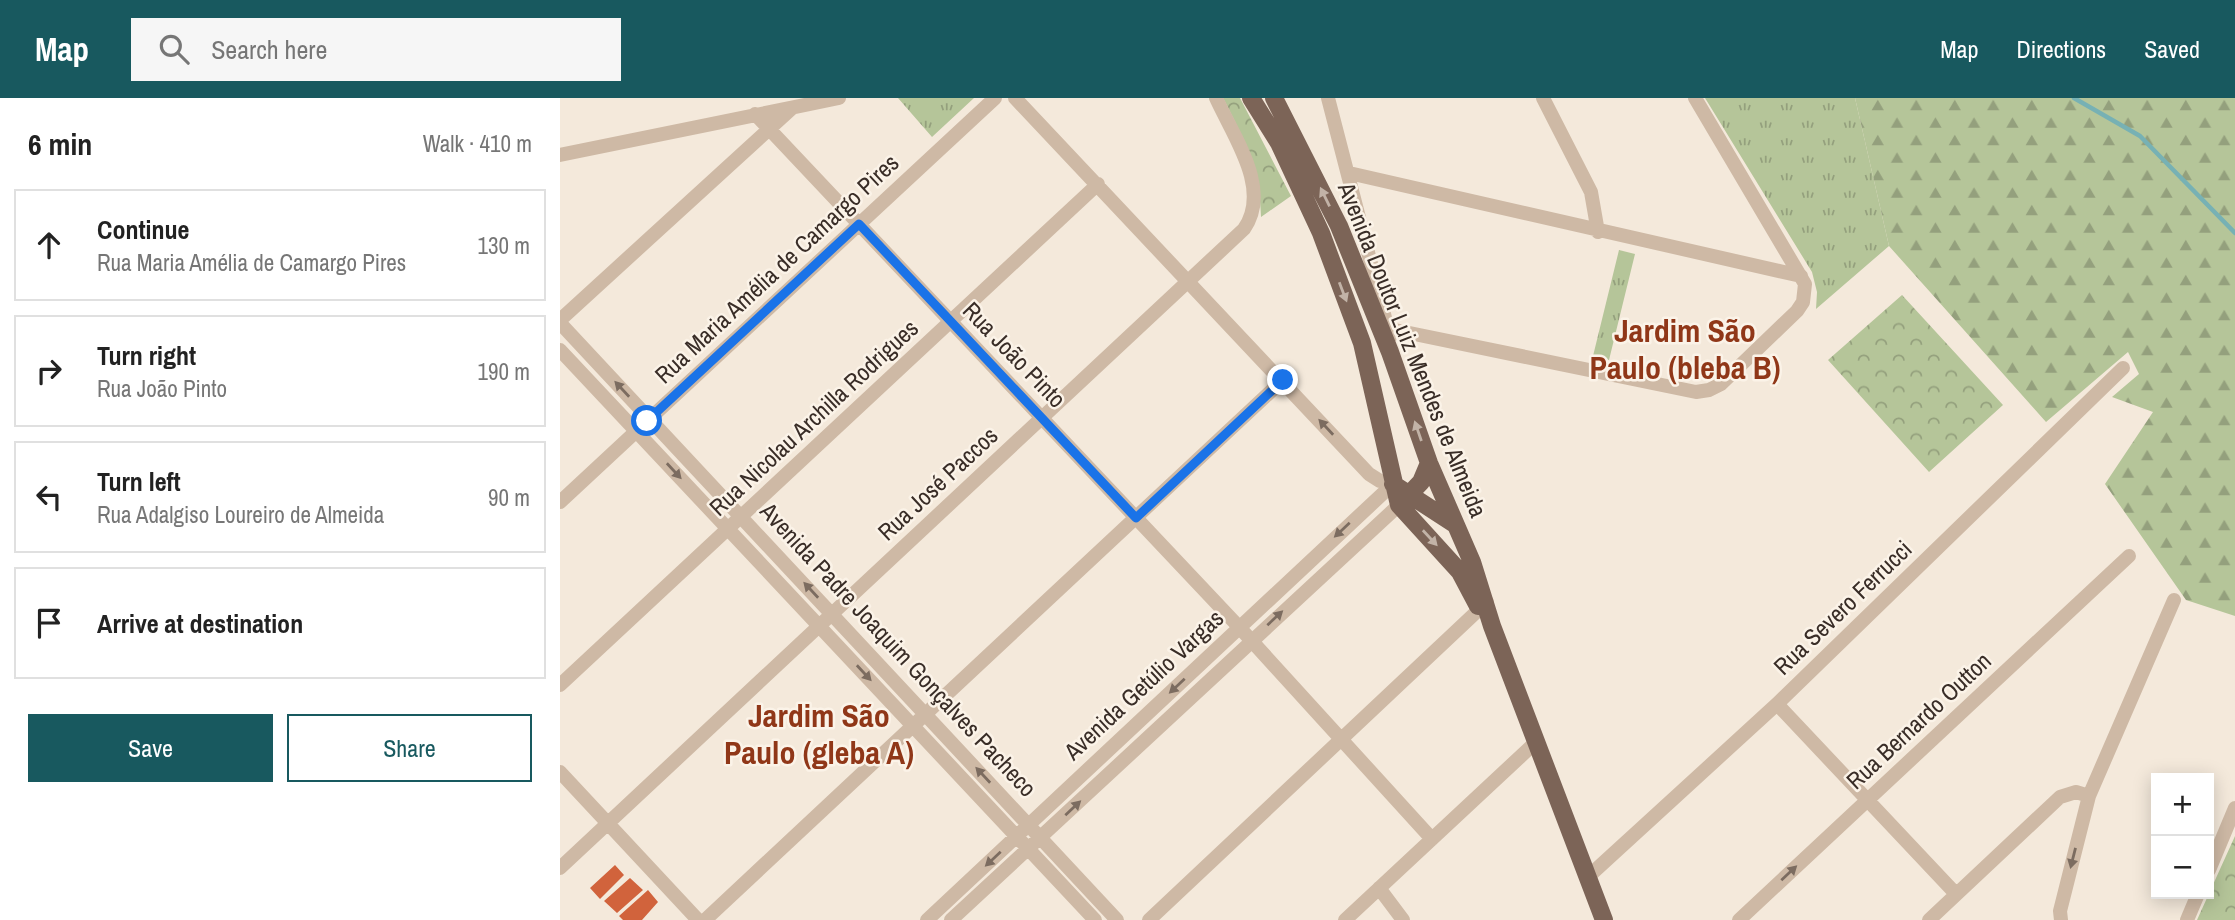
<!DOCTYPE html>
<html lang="en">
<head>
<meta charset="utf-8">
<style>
  body { margin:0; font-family:"Archivo Narrow",sans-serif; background:#f6f6f6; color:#222 }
  .controls { position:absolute; right:21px; bottom:21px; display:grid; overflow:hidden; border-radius:0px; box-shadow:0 4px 18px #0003 }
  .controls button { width:63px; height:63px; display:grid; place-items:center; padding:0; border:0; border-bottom:2px solid #e0e0e0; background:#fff; color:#222; font:35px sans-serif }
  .stop { position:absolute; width:21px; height:21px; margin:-16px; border:5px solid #1a73e8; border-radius:50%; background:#fff }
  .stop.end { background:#1a73e8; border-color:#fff; box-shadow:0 2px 7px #0008 }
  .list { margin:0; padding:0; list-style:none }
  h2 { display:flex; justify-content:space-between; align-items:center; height:91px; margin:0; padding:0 28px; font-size:30px }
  h2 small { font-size:23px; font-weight:400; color:#767676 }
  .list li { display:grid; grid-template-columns:46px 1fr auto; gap:21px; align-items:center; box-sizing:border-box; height:112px; margin:0 14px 14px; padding:0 14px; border:2px solid #e0e0e0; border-radius:0px }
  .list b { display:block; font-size:26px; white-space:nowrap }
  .list p { margin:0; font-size:23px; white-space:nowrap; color:#767676 }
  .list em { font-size:23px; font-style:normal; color:#767676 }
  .actions { display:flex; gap:14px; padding:21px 28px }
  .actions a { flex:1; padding:16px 0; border:2px solid #18595f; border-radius:0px; text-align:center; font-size:24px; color:#18595f }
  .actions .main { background:#18595f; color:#fff }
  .icon { flex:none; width:38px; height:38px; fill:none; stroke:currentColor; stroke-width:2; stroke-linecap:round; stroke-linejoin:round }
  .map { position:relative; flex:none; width:1675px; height:822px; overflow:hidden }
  header { display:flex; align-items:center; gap:42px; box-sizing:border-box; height:98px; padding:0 35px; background:#18595f; color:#fff }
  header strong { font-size:33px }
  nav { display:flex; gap:38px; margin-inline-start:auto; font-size:24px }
  .search { width:490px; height:63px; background:#f6f6f6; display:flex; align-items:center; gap:18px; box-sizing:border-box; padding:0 24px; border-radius:0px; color:#767676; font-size:26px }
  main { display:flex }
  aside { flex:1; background:#fff }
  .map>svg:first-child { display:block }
  .grass { fill:url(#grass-tufts) }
  .forest { fill:url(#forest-firs) }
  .park { fill:url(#park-crowns) }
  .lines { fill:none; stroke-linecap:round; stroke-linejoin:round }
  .stream { stroke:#77b1b4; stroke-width:4.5 }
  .building { fill:#d1633c }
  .minor { stroke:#ceb9a5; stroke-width:14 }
  .major { stroke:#7c6457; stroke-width:18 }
  .oneway { fill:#c2b3a7 }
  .oneway2 { fill:#7c6c60 }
  .route { stroke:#1a73e8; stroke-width:9 }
  .labels { text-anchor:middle; stroke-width:5; stroke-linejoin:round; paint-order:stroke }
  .street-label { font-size:24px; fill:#392d27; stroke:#fbf3e8 }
  .district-label { font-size:32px; font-weight:bold; fill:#903718; stroke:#fbf3e8 }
</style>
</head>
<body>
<header>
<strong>Map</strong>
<div class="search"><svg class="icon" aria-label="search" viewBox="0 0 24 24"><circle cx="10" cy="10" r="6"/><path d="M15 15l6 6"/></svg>Search here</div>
<nav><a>Map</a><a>Directions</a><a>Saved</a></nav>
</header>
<main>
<aside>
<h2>6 min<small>Walk · 410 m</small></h2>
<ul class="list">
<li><svg class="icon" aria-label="ahead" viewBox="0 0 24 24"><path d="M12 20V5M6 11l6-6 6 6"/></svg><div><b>Continue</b><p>Rua Maria Amélia de Camargo Pires</p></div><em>130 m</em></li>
<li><svg class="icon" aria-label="right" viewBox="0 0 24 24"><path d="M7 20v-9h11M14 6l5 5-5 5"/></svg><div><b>Turn right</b><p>Rua João Pinto</p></div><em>190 m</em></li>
<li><svg class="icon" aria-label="left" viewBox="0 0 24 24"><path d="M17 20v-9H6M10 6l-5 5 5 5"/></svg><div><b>Turn left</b><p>Rua Adalgiso Loureiro de Almeida</p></div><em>90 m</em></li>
<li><svg class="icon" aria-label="arrive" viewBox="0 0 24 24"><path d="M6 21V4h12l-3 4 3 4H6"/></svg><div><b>Arrive at destination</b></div></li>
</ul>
<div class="actions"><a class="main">Save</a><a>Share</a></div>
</aside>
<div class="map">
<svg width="1675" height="822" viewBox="0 0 1675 822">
  <defs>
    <pattern id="grass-tufts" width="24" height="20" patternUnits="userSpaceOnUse" patternTransform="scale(1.75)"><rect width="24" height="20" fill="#b5c599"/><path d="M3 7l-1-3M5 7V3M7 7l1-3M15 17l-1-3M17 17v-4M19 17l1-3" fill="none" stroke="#94a07d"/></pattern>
    <pattern id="forest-firs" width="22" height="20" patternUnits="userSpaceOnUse" patternTransform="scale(1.75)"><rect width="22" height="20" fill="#b5c599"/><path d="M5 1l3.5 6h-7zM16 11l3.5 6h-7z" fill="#94a07d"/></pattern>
    <pattern id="park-crowns" width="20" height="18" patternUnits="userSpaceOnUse" patternTransform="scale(1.75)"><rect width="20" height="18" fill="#b5c599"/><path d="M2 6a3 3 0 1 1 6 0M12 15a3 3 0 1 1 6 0" fill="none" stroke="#94a07d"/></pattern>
  </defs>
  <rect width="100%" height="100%" fill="#f4e9db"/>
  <path class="grass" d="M338,0h76l-42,39z
    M1145,0h150l34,148 -73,63 1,-17 -5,-20z
    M1059,152l16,4 -26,106 -16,-4z"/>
  <path class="forest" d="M1295,0h380v518l-49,-16 -81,-116 48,-72 -41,-15 27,-23 -11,-22 -82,70 -157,-176z"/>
  <path class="park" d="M663,0h17l51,98 -30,21c-1,-48 -17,-78 -38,-119z
    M1342,197l101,110 -74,67 -101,-112z
    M1675,738v84h-38z"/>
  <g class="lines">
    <path class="stream" d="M1514,0l66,38 95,97"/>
  </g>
  <path class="building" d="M55,767l9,10 -24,24 -10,-11z
    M70,780l13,12 -26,23 -13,-12z
    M88,792l10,12 -16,18h-19l-4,-4z"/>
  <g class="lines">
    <path class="minor" d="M455,0l354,376 11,7 13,3
      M768,0l62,239
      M983,0l48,94 7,40
      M195,16l484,513 193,212
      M0,57l279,-57
      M789,75l452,103
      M0,222l231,-211
      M0,225l557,597
      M830,231l306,63 13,-2 12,-6 76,-73 6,-9 2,-18 -110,-186
      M0,252l535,570
      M0,404l435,-404
      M0,587l538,-501
      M1217,606l179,190
      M0,674l138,148
      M0,770l684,-639c28,-40 -11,-93 -28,-131
      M1649,772l26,-62
      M1029,778l188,-172 346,-336
      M819,790l24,32
      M145,822l578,-540
      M367,822l466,-436
      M391,822l448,-415
      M589,822l338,-318
      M785,822l191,-178
      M1179,822l390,-364
      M1369,822l131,-123 16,-5 13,4
      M1501,822l-1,-9 29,-115 85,-196
      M1627,822l11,-26"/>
    <path class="major" d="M691,0l28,45 42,90 41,110 37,162 61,67 18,34
      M714,0l65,128 51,126 39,111 43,99 20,64 112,294
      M833,386l63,41
      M842,404l19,-20 8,-19"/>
  </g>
  <defs><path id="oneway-solid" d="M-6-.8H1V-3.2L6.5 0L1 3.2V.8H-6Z" transform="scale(1.75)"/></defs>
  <g class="oneway">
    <use href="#oneway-solid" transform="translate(765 99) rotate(-116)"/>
    <use href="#oneway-solid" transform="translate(783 194) rotate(69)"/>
    <use href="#oneway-solid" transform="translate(858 333) rotate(-109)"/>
    <use href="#oneway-solid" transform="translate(870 440) rotate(47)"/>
  </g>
  <g class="oneway2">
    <use href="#oneway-solid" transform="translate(62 291) rotate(-133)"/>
    <use href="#oneway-solid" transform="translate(766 329) rotate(-133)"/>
    <use href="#oneway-solid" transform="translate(114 373) rotate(47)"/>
    <use href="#oneway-solid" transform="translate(782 432) rotate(137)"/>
    <use href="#oneway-solid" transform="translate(251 492) rotate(-133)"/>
    <use href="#oneway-solid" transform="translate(715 520) rotate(-43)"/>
    <use href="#oneway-solid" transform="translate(304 575) rotate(47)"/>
    <use href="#oneway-solid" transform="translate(617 588) rotate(137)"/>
    <use href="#oneway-solid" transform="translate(423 677) rotate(-133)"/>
    <use href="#oneway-solid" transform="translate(513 710) rotate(-43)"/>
    <use href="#oneway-solid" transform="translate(1513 760) rotate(104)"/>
    <use href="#oneway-solid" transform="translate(433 761) rotate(137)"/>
    <use href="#oneway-solid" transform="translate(1229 775) rotate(-43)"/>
  </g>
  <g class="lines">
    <path class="route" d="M87,323l212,-197 277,294 147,-138"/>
  </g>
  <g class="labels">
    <g class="street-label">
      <text transform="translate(217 171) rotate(-43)" y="8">Rua Maria Amélia de Camargo Pires</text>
      <text transform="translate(852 252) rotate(68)" y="8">Avenida Doutor Luiz Mendes de Almeida</text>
      <text transform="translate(454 257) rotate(46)" y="8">Rua João Pinto</text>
      <text transform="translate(254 320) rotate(-43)" y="8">Rua Nicolau Archilla Rodrigues</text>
      <text transform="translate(378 386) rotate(-43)" y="8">Rua José Paccos</text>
      <text transform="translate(1283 510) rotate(-44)" y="8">Rua Severo Ferrucci</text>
      <text transform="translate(338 552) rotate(47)" y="8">Avenida Padre Joaquim Gonçalves Pacheco</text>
      <text transform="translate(584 587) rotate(-43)" y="8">Avenida Getúlio Vargas</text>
      <text transform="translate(1359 623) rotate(-43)" y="8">Rua Bernardo Outton</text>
    </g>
    <g class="district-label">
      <text x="1125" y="244">Jardim São<tspan x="1125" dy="37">Paulo (bleba B)</tspan></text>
      <text x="259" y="629">Jardim São<tspan x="259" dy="37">Paulo (gleba A)</tspan></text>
    </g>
  </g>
</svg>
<div class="controls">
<button>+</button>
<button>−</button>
</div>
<div class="stop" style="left:87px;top:323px"></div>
<div class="stop end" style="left:723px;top:282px"></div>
</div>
</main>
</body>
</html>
